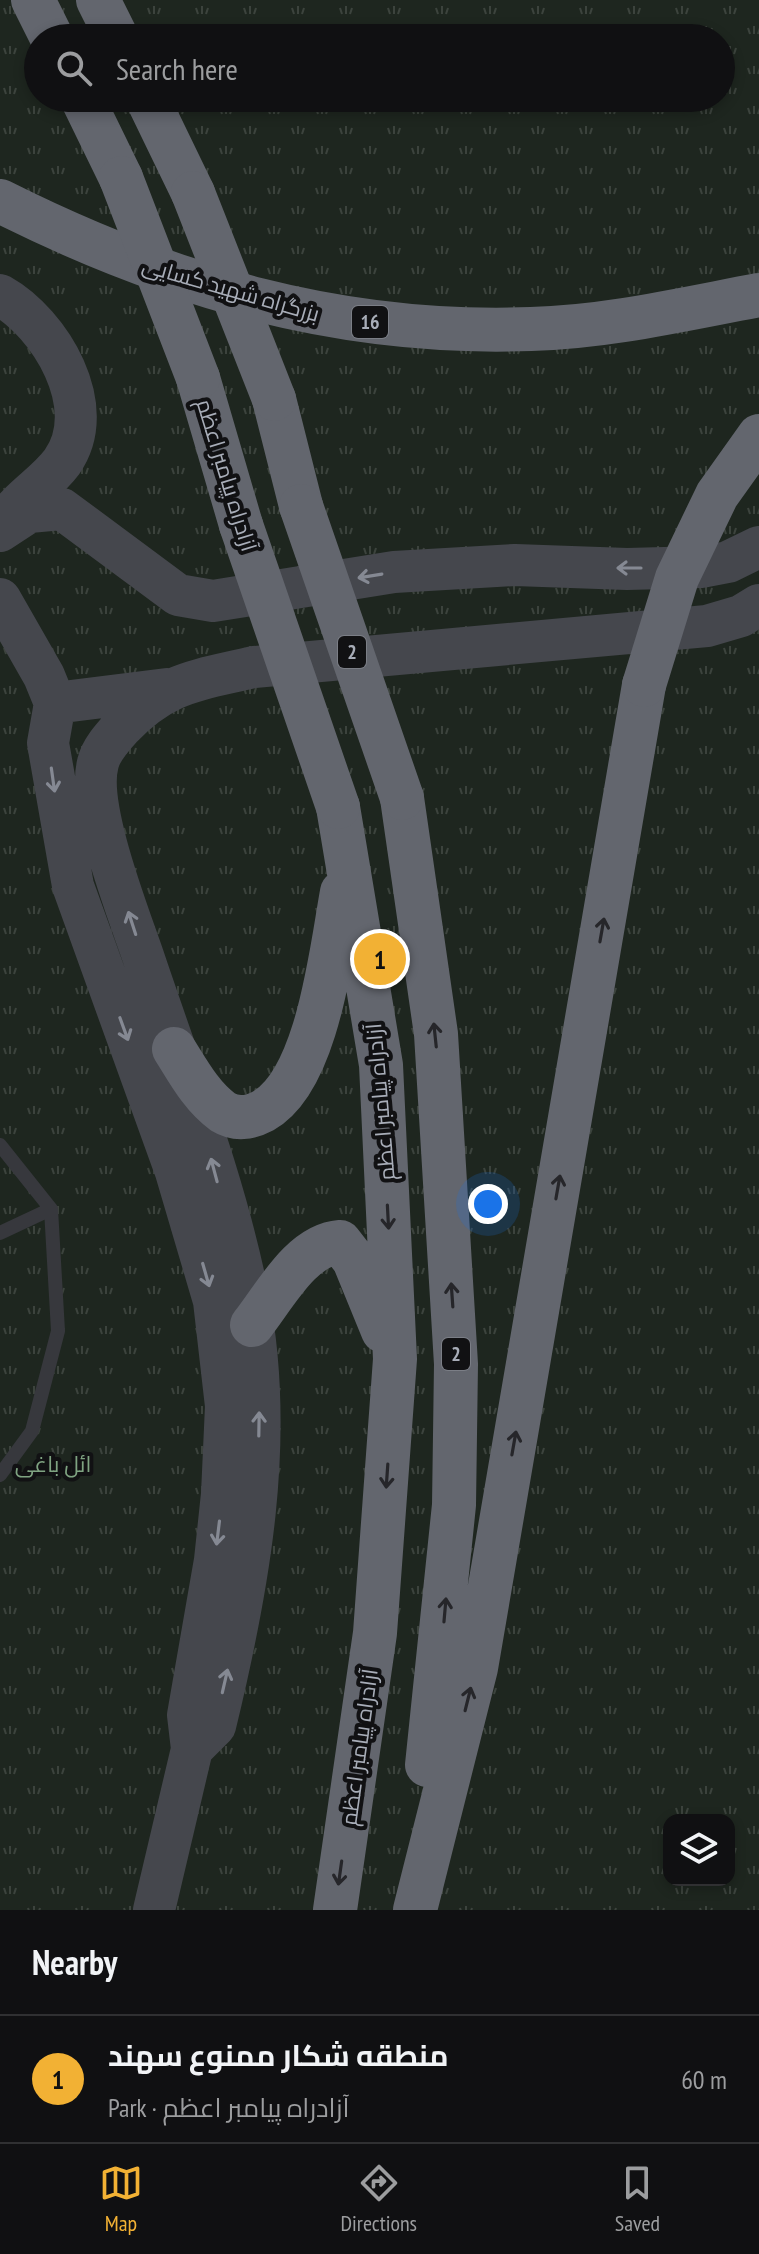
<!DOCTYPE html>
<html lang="en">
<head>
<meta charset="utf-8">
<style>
  body { margin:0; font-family:"PT Sans Narrow",Cairo,sans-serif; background:#1e1e20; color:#f1f3f6 }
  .controls { position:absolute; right:24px; bottom:24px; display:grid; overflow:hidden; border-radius:16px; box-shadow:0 4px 12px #0003 }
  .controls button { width:72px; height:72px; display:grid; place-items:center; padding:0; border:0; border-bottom:2px solid #303032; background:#101012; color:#f1f3f6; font:40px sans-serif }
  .you { position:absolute; left:488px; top:1204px; width:28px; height:28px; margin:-20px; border:6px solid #fff; border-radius:50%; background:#1a73e8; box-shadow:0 0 0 12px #1a73e833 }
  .badge { display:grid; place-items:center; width:52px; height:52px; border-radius:50%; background:#f2b134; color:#111; font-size:26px; font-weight:700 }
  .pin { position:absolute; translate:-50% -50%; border:4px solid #fff; box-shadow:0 2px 8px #0006 }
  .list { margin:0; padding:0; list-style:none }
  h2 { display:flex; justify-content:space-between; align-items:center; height:104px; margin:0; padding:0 32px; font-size:34px }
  h2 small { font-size:26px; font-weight:400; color:#9c9d9f }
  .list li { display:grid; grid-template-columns:52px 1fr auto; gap:24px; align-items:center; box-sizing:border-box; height:128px; padding:0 32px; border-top:2px solid #303032 }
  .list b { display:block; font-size:30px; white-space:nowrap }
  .list p { margin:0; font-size:26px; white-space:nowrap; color:#9c9d9f }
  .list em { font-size:26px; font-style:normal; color:#9c9d9f }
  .icon { flex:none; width:44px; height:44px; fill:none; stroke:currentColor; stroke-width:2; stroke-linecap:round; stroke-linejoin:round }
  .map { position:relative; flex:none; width:759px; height:1910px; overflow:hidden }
  .search { position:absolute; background:#101012; box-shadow:0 4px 12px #0003; left:24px; right:24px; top:24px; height:88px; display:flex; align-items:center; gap:20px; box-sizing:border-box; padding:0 28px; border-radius:44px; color:#9c9d9f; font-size:30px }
  .sheet { height:232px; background:#101012 }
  nav { display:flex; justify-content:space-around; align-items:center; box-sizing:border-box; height:112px; border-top:2px solid #303032; background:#101012; font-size:22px; color:#9c9d9f }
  nav a { display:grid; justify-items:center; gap:4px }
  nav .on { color:#f2b134 }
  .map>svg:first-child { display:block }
  .park { fill:url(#park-tufts); fill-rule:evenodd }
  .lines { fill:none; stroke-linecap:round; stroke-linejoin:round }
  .lane { stroke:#37383d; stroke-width:14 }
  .secondary { stroke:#45474d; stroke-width:42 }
  .highway { stroke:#63666e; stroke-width:44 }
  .highway-bridge { stroke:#63666e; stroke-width:44 }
  .oneway { stroke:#858993 }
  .oneway2 { stroke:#26262a }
  .labels { text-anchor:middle; stroke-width:8; stroke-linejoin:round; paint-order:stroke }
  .shield { fill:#111113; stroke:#7b7e86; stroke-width:2 }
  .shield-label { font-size:20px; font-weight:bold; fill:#a8adb8 }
  .street-label { font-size:22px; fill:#a8adb8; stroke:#111113 }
  .park-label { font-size:22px; fill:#7fa381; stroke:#111113 }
</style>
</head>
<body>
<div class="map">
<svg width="759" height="1910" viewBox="0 0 759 1910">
  <defs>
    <pattern id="park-tufts" width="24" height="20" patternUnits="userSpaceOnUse" patternTransform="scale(2)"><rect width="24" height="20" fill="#1e261f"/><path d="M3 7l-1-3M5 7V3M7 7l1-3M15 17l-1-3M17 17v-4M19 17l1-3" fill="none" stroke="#3c433d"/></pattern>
  </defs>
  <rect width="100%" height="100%" fill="#161618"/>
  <path class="park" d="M0,0h759v1910h-759zM38,38h683v60h-683zM669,1820h60v60h-60z"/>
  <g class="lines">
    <path class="lane" d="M0,1145l51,64 7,122 -26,100 -32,44
      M0,1233l51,-24"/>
    <path class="secondary" d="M0,295c50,28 101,112 62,167 -17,23 -43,36 -59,62
      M0,531l29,-19 33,-3 116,86 35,6 181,-29 121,-7 112,4 75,-2 26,-5 31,-15
      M0,599l44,77 11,27 112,-14
      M55,703l-7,40 25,143 103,286 38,129 12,105 -4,88 -7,66 -27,155 4,34 -38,161
      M192,1749l23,-23c34,-140 61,-287 33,-430 -23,-116 -68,-229 -105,-340 -15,-44 -57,-150 -45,-193 3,-13 14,-25 23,-35 44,-46 74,-47 133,-61l453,-41 34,-10 18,-11"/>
    <path class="highway" d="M33,0l19,38
      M98,0l19,38
      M82,98l39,80
      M147,98l46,95
      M0,201c169,85 340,135 531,128 76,-2 153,-20 228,-34
      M198,378l43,147
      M274,399l27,107
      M402,798l34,236 20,330 -2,141 -27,260
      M174,1049c14,22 27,47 49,63 13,8 27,6 40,-1 55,-31 68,-159 79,-219
      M252,1325c23,-29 49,-80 88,-83l14,18 29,71
      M335,1910l40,-277 20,-274 -14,-294 -43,-258
      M415,1910l61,-242 168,-983"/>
    <path class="highway-bridge" d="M121,178l77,200
      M193,193l81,206
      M301,506l101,292
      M241,525l97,282
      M644,685l33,-107 40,-83 42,-59"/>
  </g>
  <defs><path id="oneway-shaft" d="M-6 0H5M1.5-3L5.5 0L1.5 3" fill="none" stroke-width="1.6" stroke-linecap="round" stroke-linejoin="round" transform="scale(2)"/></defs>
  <g class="oneway">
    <use href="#oneway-shaft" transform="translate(629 568) rotate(180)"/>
    <use href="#oneway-shaft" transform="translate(370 576) rotate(171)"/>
    <use href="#oneway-shaft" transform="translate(53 780) rotate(82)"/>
    <use href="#oneway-shaft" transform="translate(132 923) rotate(-108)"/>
    <use href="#oneway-shaft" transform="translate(124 1029) rotate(70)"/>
    <use href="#oneway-shaft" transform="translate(214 1170) rotate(-105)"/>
    <use href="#oneway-shaft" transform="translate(206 1275) rotate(74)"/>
    <use href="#oneway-shaft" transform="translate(259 1424) rotate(-89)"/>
    <use href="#oneway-shaft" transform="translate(218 1533) rotate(97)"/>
    <use href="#oneway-shaft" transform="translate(225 1681) rotate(-77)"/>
  </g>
  <g class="oneway2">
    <use href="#oneway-shaft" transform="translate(602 930) rotate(-80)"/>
    <use href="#oneway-shaft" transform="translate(435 1035) rotate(-96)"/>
    <use href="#oneway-shaft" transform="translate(558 1187) rotate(-80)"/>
    <use href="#oneway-shaft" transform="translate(388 1217) rotate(87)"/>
    <use href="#oneway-shaft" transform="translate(452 1295) rotate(-94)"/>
    <use href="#oneway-shaft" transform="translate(514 1443) rotate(-80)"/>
    <use href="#oneway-shaft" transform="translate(387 1476) rotate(94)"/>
    <use href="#oneway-shaft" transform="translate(445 1610) rotate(-85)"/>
    <use href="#oneway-shaft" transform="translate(468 1699) rotate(-76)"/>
    <use href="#oneway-shaft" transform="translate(340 1873) rotate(98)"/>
  </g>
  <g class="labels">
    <g class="shield">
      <rect x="352" y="306" width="36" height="32" rx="6"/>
      <rect x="338" y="636" width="28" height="32" rx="6"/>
      <rect x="442" y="1338" width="28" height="32" rx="6"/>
    </g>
    <g class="shield-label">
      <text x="370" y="329">16</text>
      <text x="352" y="659">2</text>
      <text x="456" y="1361">2</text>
    </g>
    <g class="street-label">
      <text transform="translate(231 289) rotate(16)" y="8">بزرگراه شهید کسایی</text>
      <text transform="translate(227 475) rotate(73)" y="8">آزادراه پیامبر اعظم</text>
      <text transform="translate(380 1102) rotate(-95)" y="8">آزادراه پیامبر اعظم</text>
      <text transform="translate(359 1747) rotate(-82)" y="8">آزادراه پیامبر اعظم</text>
    </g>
    <g class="park-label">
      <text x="53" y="1472">ائل باغی</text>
    </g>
  </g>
</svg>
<div class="controls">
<button><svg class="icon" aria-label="layers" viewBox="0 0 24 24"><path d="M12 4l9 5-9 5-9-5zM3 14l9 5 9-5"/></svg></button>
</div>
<div class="you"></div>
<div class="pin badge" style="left:380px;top:959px">1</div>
<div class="search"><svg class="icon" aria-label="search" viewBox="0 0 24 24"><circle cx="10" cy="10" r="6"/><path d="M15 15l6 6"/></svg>Search here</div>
</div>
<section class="sheet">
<h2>Nearby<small></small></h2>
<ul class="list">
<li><span class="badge">1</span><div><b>منطقه شکار ممنوع سهند</b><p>Park · آزادراه پیامبر اعظم</p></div><em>60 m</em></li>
</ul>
</section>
<nav>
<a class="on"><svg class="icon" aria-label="map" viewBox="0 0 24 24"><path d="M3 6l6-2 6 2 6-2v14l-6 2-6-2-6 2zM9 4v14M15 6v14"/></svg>Map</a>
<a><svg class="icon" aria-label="directions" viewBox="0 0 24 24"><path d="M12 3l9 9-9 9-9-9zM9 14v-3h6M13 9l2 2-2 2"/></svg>Directions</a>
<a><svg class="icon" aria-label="saved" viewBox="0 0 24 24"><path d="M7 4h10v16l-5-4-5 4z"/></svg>Saved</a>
</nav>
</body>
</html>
